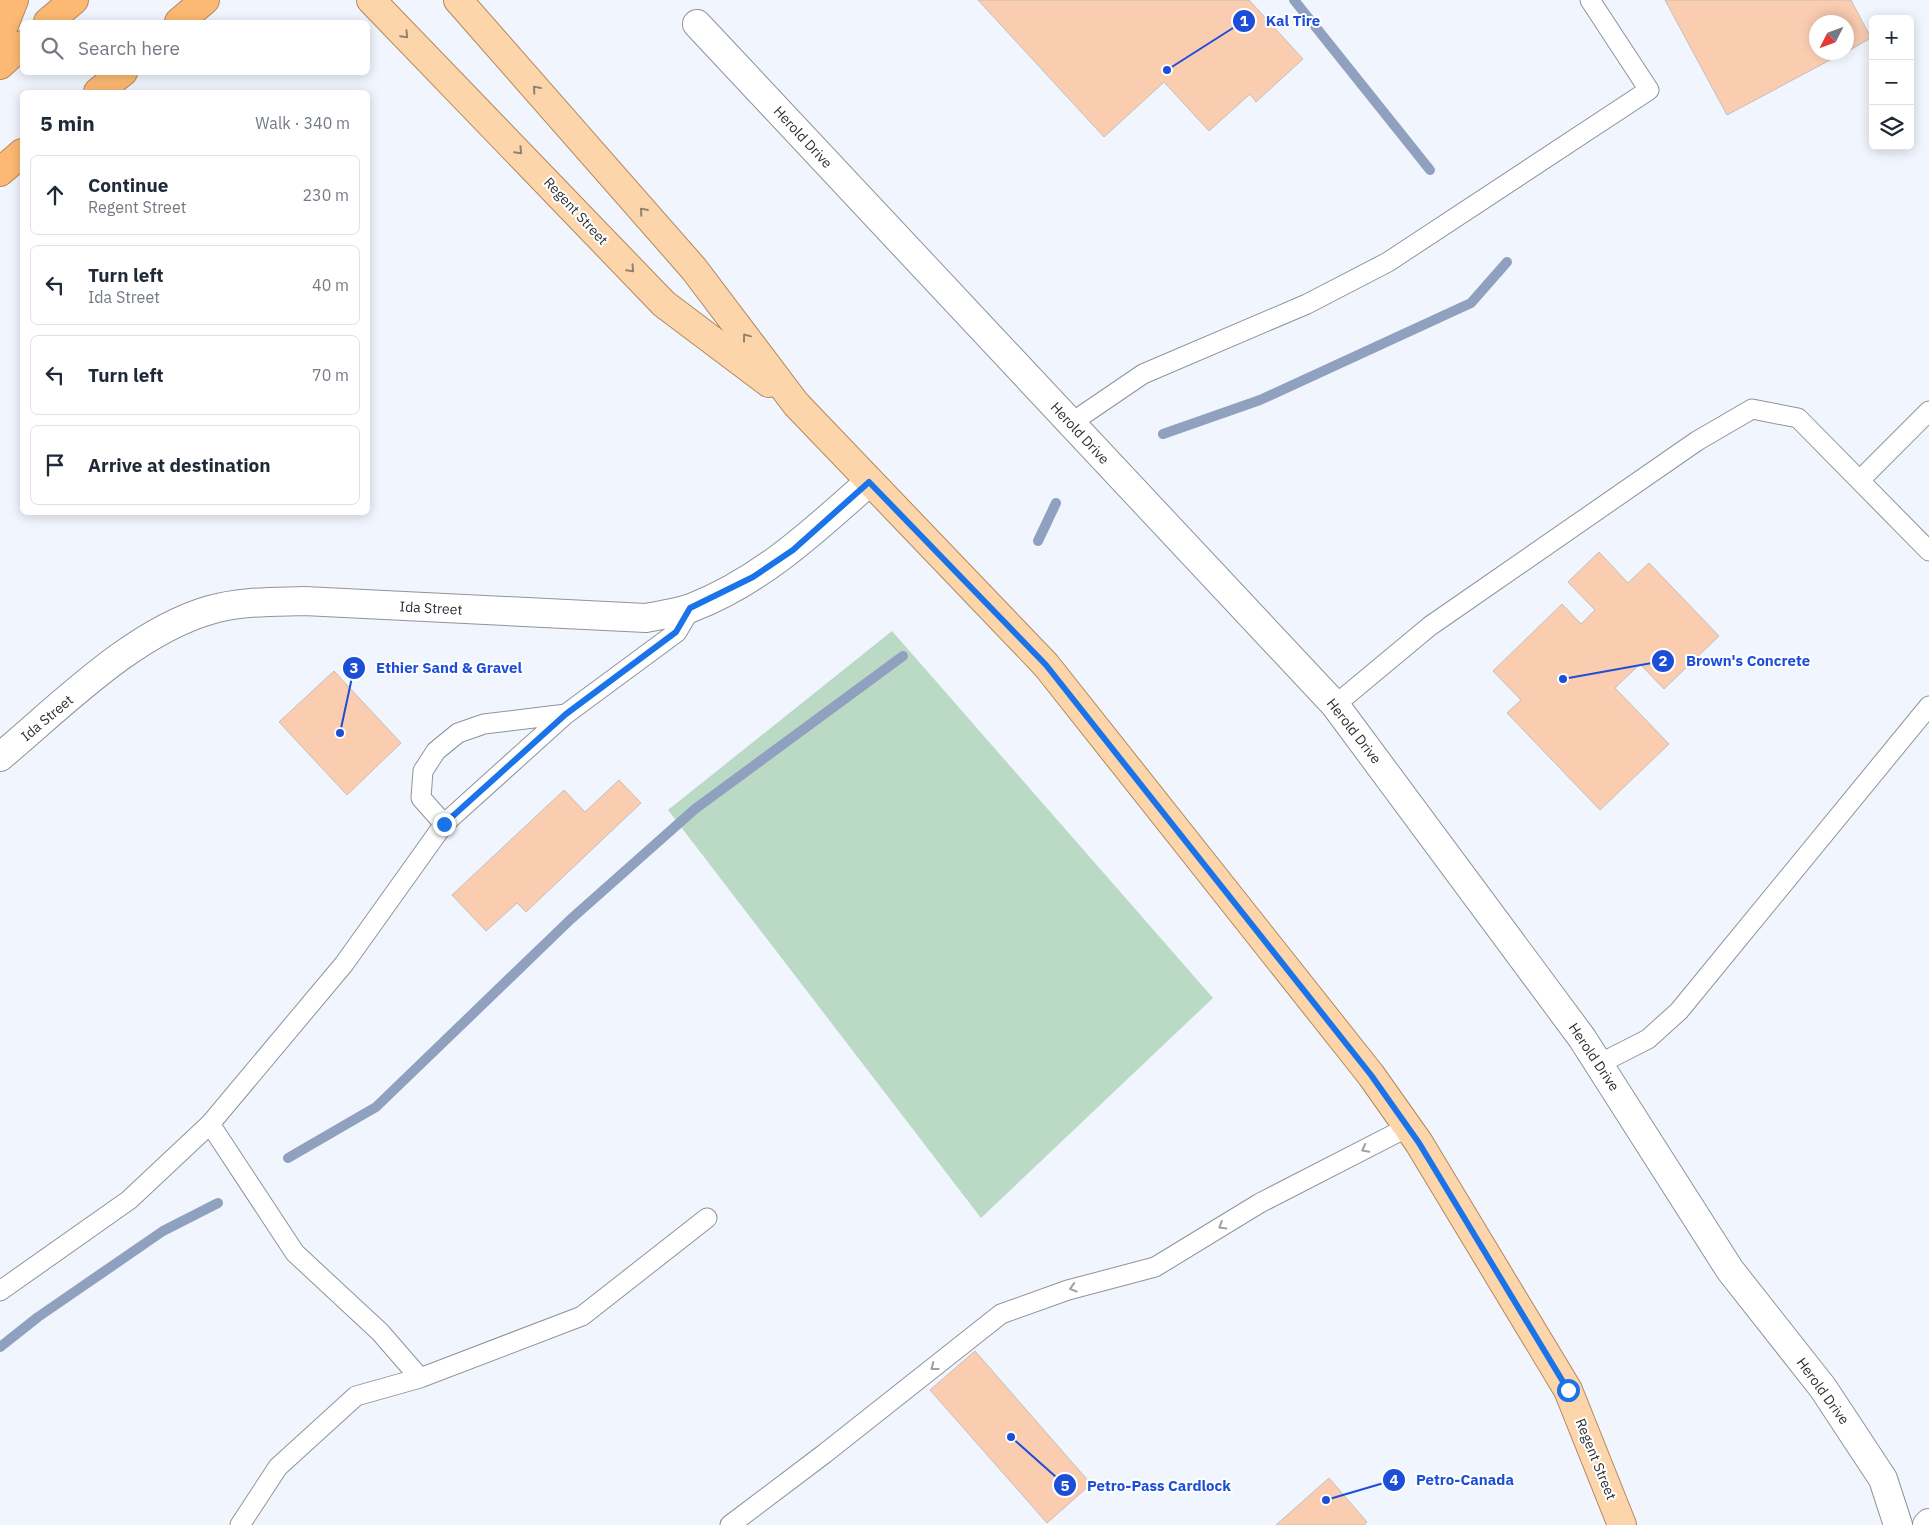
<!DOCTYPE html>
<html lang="en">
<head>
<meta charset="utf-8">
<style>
  body { margin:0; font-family:"IBM Plex Sans",sans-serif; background:#f2f2f3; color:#1f2937 }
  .controls { position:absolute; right:15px; top:15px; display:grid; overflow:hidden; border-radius:8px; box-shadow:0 2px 12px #0003 }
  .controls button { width:45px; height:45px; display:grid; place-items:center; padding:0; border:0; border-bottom:1px solid #e0e1e3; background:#fff; color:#1f2937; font:25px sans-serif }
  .compass { position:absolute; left:1809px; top:15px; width:45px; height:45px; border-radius:50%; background:#fff; box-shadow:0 2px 12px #0003; rotate:228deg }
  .stop { position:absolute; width:15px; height:15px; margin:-11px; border:4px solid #1a73e8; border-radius:50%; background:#fff }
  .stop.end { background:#1a73e8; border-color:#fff; box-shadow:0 1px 5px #0008 }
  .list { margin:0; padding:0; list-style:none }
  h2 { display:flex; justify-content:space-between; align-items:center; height:65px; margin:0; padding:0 20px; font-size:21px }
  h2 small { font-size:16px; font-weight:400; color:#747a83 }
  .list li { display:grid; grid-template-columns:32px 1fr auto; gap:15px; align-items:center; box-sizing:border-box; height:80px; margin:0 10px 10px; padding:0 10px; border:1px solid #e0e1e3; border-radius:8px }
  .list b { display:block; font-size:19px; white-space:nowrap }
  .list p { margin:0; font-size:16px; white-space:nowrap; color:#747a83 }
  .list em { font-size:16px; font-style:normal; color:#747a83 }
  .icon { flex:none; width:28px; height:28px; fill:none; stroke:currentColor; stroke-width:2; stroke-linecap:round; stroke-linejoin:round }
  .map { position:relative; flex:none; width:1929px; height:1525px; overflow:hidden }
  .search { position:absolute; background:#fff; box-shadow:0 2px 12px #0003; left:20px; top:20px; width:350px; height:55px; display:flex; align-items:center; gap:12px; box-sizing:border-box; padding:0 18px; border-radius:8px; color:#747a83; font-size:19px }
  .panel { position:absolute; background:#fff; box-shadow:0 2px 12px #0003; left:20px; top:90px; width:350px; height:425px; border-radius:8px }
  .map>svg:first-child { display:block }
  .green { fill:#badac6 }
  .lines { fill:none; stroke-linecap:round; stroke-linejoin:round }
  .stream { stroke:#90a0bf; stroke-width:10 }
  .building { fill:#facdb1; stroke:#c6beb9 }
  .service-casing { stroke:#90939a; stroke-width:21 }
  .minor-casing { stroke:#90939a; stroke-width:30 }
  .primary-casing { stroke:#b3885c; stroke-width:30 }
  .motorway-casing { stroke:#b3885c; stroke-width:30 }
  .service { stroke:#fff; stroke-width:19 }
  .minor { stroke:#fff; stroke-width:28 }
  .primary { stroke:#fdd5ab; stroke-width:28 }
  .motorway { stroke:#fcb973; stroke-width:28 }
  .oneway { stroke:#94816e }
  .oneway2 { stroke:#a0a0a2 }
  .route { stroke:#1a73e8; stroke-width:6 }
  .labels { text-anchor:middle; stroke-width:4; stroke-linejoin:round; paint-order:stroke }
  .street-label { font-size:14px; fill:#2c2d30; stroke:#fff }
  .leader { fill:none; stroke:#1d4ed8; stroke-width:2 }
  .callout-dot { fill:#1d4ed8; stroke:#fff; stroke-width:2 }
  .mark-label { font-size:15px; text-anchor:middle; font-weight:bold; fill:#fff }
  .callout-label { font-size:15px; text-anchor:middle; font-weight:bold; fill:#1d4ed8; stroke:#fff; stroke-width:4; stroke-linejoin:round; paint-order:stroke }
</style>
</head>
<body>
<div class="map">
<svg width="1929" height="1525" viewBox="0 0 1929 1525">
  <rect width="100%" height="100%" fill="#f1f5fd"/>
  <path class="green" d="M892,631l321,367 -232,220 -313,-408z"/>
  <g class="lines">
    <path class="stream" d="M1294,0l136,170
      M1163,434l97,-34 211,-97 36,-41
      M1038,541l18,-38
      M288,1158l88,-51 195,-188 124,-110 208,-153
      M0,1347l38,-30 125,-86 55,-28"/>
  </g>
  <path class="building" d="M978,0h271l54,59 -47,43 -6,-8 -41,37 -45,-49 -60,55z
    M1665,0h186l20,38 -25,14v-30h-30v30h29l-118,63z
    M1599,552l29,31 21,-20 70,73 -55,53 -24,-25 -25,24 54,56 -69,66 -93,-97 14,-13 -28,-29 69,-67 19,20 14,-14 -27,-28z
    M334,671l67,72 -54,52 -68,-73z
    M619,780l22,23 -115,109 -9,-9 -31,28 -34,-36 112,-105 21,22z
    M975,1351l116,133 -44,39 -117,-133z
    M1329,1478l38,44 -3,3h-88z"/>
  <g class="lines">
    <defs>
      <path id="service" d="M1071,423l72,-49 164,-70 81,-42 261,-172 -59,-90
        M1860,480l69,-69
        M1335,705l95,-79 267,-185 55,-32 46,9 131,133
        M444,824l-23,-26 2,-27 13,-20 22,-18 26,-9 82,-10
        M1599,1064l49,-25 31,-28 250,-305
        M210,1124l85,129 85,79 40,46 162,-62 125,-98
        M0,1291l129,-91 81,-76 134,-160 100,-140 122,-110 111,-82 14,-24
        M240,1525l38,-58 78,-71 64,-18
        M730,1525l94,-71 177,-140 67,-24 87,-23 105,-64 148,-76"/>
      <path id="minor" d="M697,24l638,681 247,333 148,232 93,118 60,91 15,46
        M0,757c61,-51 133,-125 210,-147 30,-9 63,-8 94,-9l342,17c15,-3 31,-5 45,-10 70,-27 123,-77 178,-126
        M1927,1525l2,-2"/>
      <path id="primary" d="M371,0l293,304 105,79
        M458,0l236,269 102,135 250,261 325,410 48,68 149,247 54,135"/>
      <path id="motorway" d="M48,22l26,-22
        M179,22l26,-22
        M0,35l14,-35
        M0,65l22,-20
        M98,92l25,-20
        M0,172l22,-19"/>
    </defs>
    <use href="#service" class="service-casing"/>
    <use href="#minor" class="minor-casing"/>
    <use href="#primary" class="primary-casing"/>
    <use href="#motorway" class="motorway-casing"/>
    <use href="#service" class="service"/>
    <use href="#minor" class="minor"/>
    <use href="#primary" class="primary"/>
    <use href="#motorway" class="motorway"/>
  </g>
  <defs><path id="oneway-chevron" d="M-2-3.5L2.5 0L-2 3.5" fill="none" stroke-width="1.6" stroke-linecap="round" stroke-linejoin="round" transform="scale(1.25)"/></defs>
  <g class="oneway">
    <use href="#oneway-chevron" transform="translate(405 35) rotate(46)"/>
    <use href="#oneway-chevron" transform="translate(536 89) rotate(-131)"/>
    <use href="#oneway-chevron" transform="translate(519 151) rotate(46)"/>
    <use href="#oneway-chevron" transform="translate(643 211) rotate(-131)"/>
    <use href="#oneway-chevron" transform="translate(631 269) rotate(47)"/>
    <use href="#oneway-chevron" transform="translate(746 337) rotate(-127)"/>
  </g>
  <g class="oneway2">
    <use href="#oneway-chevron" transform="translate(1365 1149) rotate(153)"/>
    <use href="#oneway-chevron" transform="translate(1222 1226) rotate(149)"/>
    <use href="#oneway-chevron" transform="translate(1073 1288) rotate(164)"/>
    <use href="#oneway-chevron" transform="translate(934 1367) rotate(142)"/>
  </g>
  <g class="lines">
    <path class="route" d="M444,824l122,-110 110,-82 14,-24 63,-31 40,-27 76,-68 177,183 325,410 48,68 149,247"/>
  </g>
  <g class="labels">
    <g class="street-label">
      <text transform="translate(803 137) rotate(47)" y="5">Herold Drive</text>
      <text transform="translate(576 211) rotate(47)" y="5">Regent Street</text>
      <text transform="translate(1080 433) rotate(47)" y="5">Herold Drive</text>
      <text transform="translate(431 608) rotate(3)" y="5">Ida Street</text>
      <text transform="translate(47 718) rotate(-40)" y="5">Ida Street</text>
      <text transform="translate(1354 731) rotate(52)" y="5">Herold Drive</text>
      <text transform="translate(1594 1057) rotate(56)" y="5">Herold Drive</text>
      <text transform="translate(1823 1391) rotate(54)" y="5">Herold Drive</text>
      <text transform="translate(1596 1459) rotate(68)" y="5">Regent Street</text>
    </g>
  </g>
  <path class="leader" d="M1167 70L1244 21M1563 679L1663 661M340 733L354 668M1326 1500L1394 1480M1011 1437L1065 1485"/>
  <g class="callout-dot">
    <circle cx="1167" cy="70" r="5"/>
    <circle cx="1563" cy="679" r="5"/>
    <circle cx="340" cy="733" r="5"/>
    <circle cx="1326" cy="1500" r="5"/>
    <circle cx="1011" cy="1437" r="5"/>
    <circle cx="1244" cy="21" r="12"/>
    <circle cx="1663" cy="661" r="12"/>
    <circle cx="354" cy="668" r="12"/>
    <circle cx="1394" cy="1480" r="12"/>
    <circle cx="1065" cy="1485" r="12"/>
  </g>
  <g class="mark-label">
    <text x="1244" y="26">1</text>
    <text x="1663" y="666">2</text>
    <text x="354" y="673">3</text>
    <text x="1394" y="1485">4</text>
    <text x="1065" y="1491">5</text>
  </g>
  <g class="callout-label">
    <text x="1293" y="26">Kal Tire</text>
    <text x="1748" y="666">Brown's Concrete</text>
    <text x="449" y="673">Ethier Sand &amp; Gravel</text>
    <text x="1465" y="1485">Petro-Canada</text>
    <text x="1159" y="1491">Petro-Pass Cardlock</text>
  </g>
</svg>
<div class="controls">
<button>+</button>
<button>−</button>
<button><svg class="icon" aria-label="layers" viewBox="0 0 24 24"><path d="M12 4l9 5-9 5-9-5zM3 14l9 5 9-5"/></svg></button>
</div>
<svg class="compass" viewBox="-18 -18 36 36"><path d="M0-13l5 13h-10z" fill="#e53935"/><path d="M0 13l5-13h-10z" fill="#747a83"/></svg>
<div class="stop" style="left:1568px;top:1390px"></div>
<div class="stop end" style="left:444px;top:824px"></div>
<div class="search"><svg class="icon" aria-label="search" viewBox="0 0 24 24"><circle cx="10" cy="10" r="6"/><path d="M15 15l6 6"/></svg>Search here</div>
<section class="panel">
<h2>5 min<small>Walk · 340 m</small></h2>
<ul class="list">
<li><svg class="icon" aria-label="ahead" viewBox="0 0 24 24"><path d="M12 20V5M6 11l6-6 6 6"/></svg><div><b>Continue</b><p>Regent Street</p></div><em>230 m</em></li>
<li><svg class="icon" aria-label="left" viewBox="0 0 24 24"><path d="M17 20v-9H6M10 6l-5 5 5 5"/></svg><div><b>Turn left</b><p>Ida Street</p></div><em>40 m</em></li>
<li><svg class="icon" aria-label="left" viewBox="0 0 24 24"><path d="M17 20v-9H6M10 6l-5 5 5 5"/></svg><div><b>Turn left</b></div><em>70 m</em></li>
<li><svg class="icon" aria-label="arrive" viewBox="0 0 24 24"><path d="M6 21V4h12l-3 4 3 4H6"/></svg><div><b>Arrive at destination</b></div></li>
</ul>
</section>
</div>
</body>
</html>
